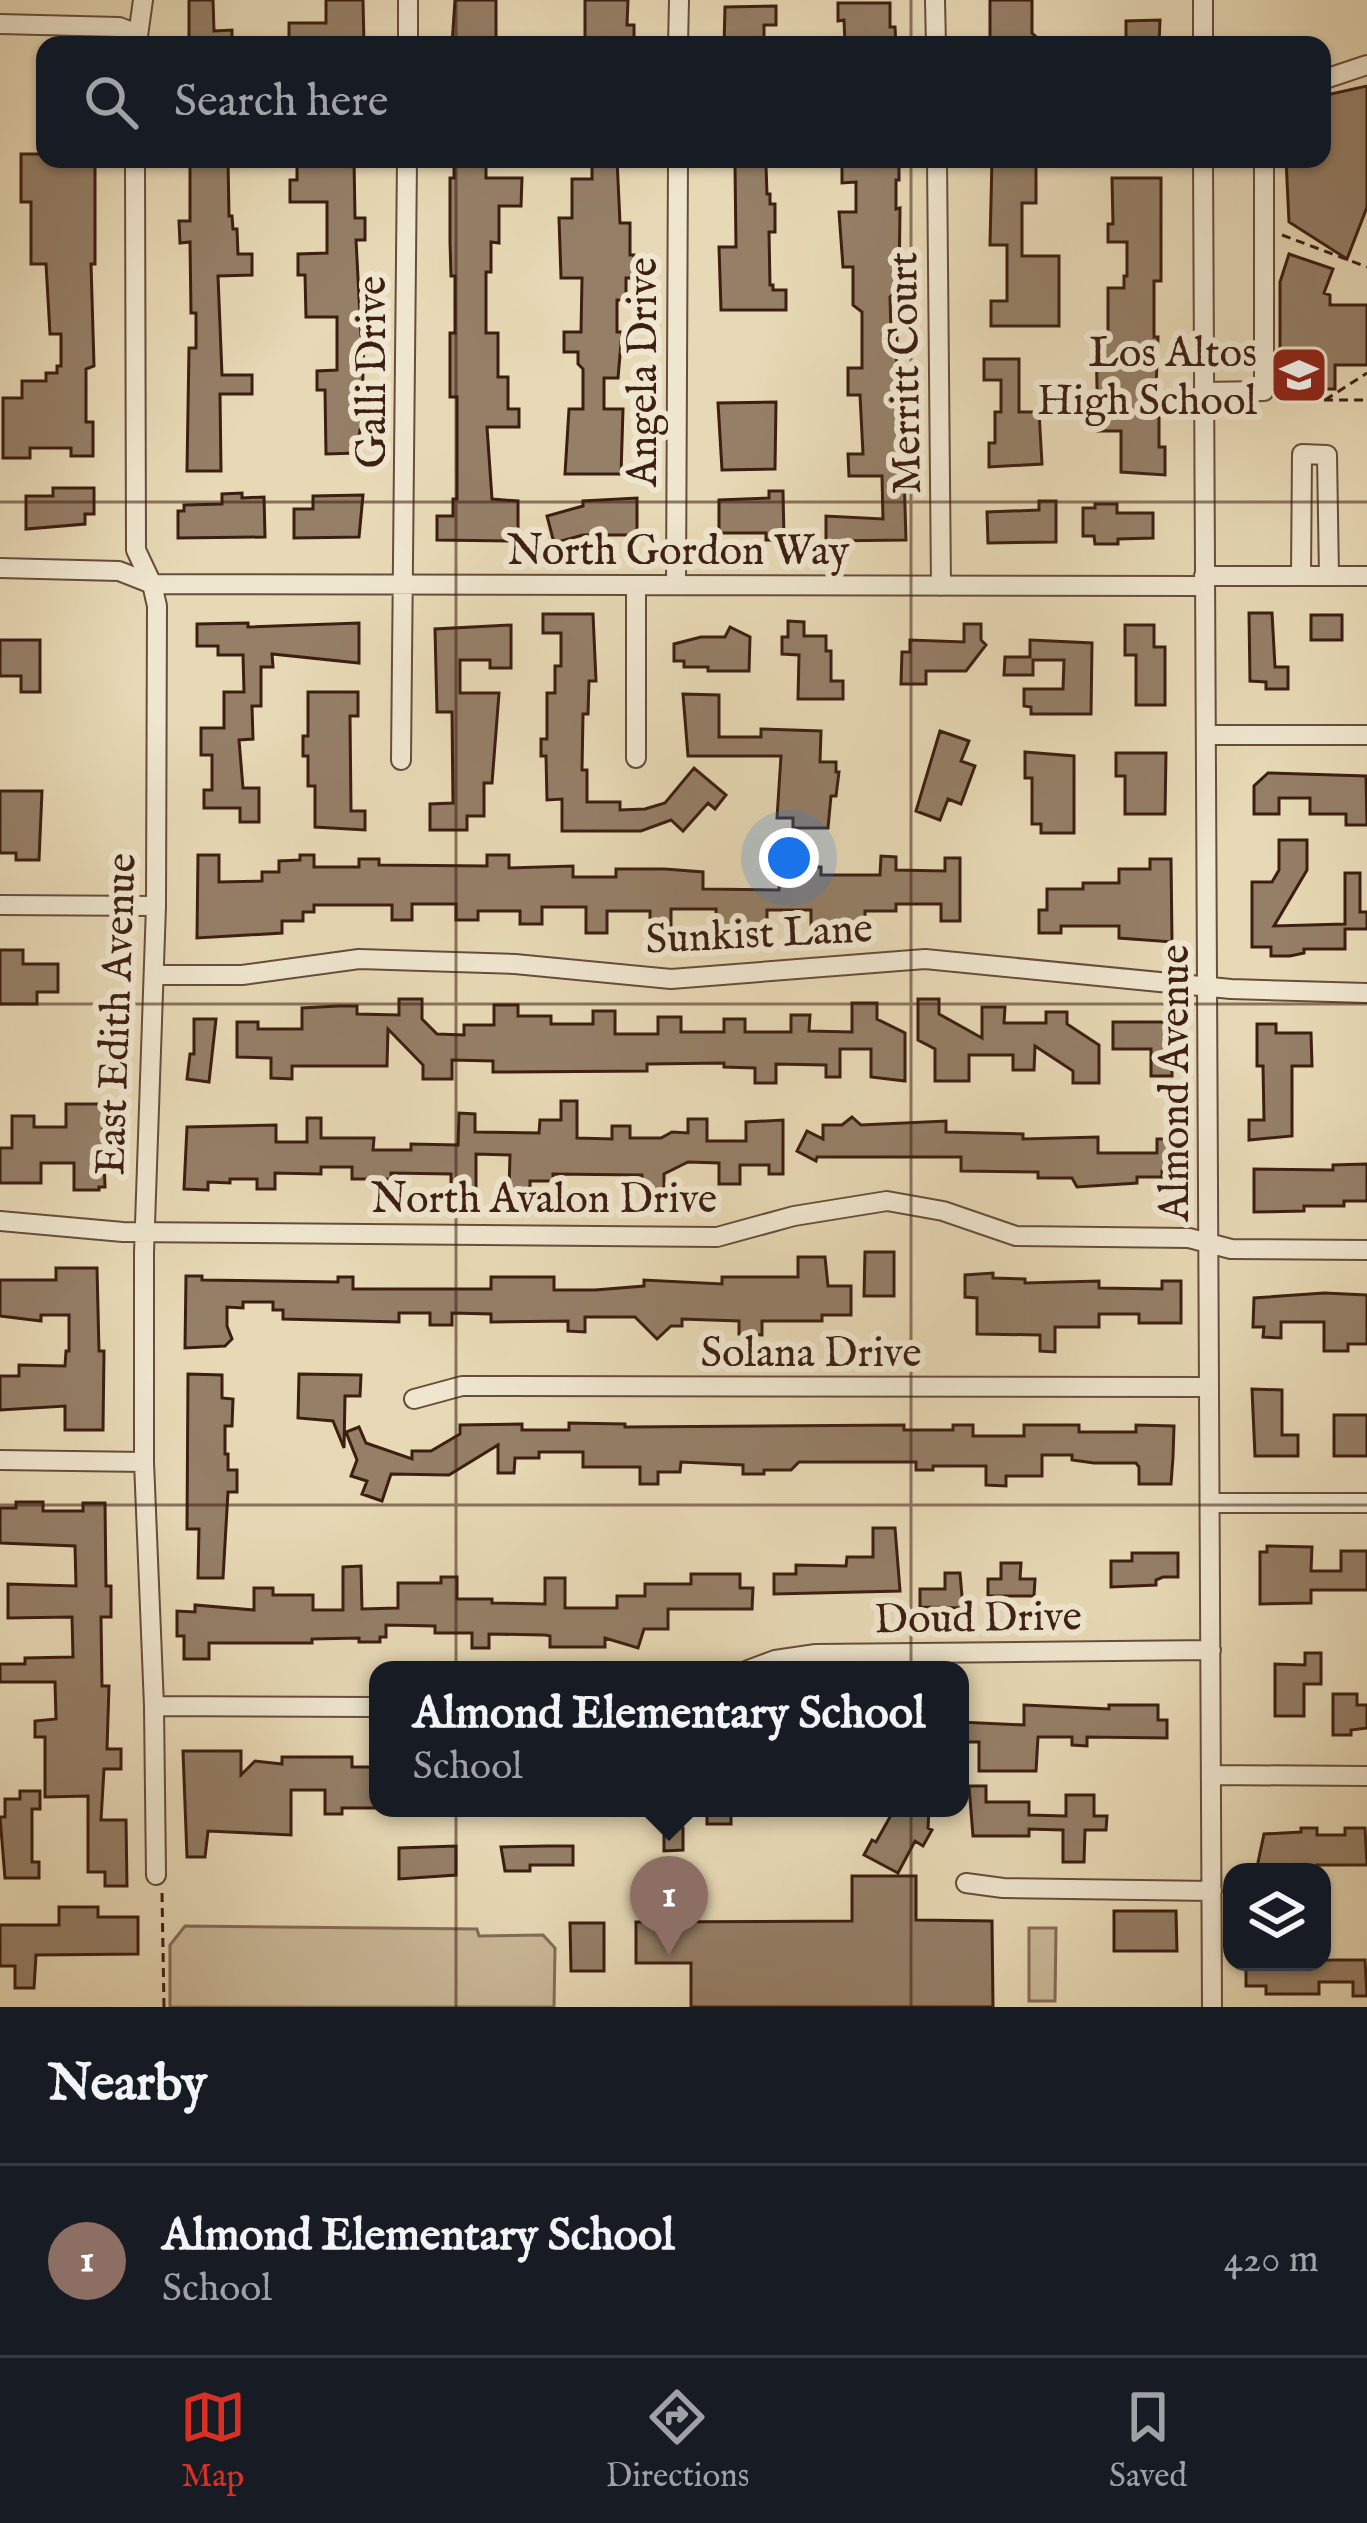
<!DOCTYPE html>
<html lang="en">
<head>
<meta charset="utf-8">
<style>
  body { margin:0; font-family:"IM FELL English",serif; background:#20242c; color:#f1f3f6 }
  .controls { position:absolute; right:36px; bottom:36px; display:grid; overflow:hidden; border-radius:24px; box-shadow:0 3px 9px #0004 }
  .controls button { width:108px; height:108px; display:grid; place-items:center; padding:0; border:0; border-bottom:3px solid #363941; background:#171b24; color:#f1f3f6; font:60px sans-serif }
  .you { position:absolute; left:789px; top:858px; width:42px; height:42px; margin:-30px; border:9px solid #fff; border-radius:50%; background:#1a73e8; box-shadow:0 0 0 18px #1a73e833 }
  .badge { display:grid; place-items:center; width:78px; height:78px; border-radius:50%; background:#d93025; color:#fff; font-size:39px; font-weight:700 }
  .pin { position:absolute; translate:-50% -99px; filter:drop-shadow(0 3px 6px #0008) }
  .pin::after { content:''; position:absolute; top:63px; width:42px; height:36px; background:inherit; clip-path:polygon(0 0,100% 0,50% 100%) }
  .popup { position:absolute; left:369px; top:1661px; width:600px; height:156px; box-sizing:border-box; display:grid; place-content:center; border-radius:24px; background:#171b24; filter:drop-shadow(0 3px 9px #0005); font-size:39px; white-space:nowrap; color:#9ea1a6 }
  .popup b { font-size:45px; color:#f1f3f6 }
  .popup::after { content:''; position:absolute; left:50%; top:100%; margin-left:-24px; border:24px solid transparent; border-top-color:#171b24 }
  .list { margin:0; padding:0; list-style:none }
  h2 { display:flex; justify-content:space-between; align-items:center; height:156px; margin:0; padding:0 48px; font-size:51px }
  h2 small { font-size:39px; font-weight:400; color:#9ea1a6 }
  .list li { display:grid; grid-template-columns:78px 1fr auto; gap:36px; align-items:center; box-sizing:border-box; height:192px; padding:0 48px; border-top:3px solid #363941 }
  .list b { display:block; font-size:45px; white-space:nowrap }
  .list p { margin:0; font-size:39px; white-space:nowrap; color:#9ea1a6 }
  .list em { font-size:39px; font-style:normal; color:#9ea1a6 }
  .icon { flex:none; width:66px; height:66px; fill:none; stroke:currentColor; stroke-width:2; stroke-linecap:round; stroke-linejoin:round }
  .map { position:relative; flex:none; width:1367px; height:2007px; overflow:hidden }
  .search { position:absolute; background:#171b24; box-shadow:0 3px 9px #0004; left:36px; right:36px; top:36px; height:132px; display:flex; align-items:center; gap:30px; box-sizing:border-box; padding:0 42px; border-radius:24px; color:#9ea1a6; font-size:45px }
  .sheet { height:348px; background:#171b24 }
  nav { display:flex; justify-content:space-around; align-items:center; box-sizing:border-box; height:168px; border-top:3px solid #363941; background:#171b24; font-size:33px; color:#9ea1a6 }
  nav a { display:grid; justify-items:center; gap:6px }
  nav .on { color:#d93025 }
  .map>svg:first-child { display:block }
  .green { fill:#cab999; stroke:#846c56; stroke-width:3 }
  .building { fill:#957f67; stroke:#3d1e12; stroke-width:3 }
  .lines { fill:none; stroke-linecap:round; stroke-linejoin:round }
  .minor-casing { stroke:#684d3b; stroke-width:22 }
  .path { stroke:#3d1e12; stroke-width:3; stroke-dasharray:9 6; stroke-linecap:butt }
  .minor { stroke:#efe6cf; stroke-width:18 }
  .grid { fill:none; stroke:#3d1e12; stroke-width:3; stroke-opacity:0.55 }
  .labels { text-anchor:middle; stroke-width:12; stroke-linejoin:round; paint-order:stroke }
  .poi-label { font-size:42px; fill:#3d1e12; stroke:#efe6cf; text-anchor:end }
  .street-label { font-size:42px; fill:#3d1e12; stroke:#efe6cf }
</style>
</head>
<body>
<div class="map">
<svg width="1367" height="2007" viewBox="0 0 1367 2007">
  <rect width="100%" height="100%" fill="#e7d9b5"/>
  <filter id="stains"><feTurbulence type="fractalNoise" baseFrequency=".00167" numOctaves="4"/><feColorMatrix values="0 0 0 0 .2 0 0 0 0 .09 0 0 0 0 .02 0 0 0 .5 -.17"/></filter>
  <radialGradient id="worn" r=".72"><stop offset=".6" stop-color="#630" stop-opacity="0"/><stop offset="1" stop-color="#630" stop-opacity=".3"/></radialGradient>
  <path class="green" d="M185,1926l292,3 2,7 64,-1 12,13 -1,59h-384v-62z
    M1029,1928h27l-1,73h-26z"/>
  <path class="building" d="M189,0h24l1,31 18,-1v15h-43z
    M326,0h37l1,45 -75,-2v-20h37z
    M455,0h41v45h-44z
    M585,0h43l-1,25h7v20h-49z
    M990,0h42v33l13,12h-55z
    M838,3h52v24h5l1,18h-51l-1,-25 -6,1z
    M776,6v19h-12v20h-40l1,-38z
    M1160,20l-1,25h-33v-24z
    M1367,86v121l-20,52 -58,-37 -3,-63h36v-63z
    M21,154h24v5h50v105h-4l3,102 -8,3v53h7v34h-22v-8h-41v10h-27v-60h19v-17h24v-8h11v-7h4v-32h-11l-4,-70h-15v-62h-10z
    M190,159h38l1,57h3l1,13h4l1,25h14v21l-34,1 4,99h30v19h-32l1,77h-34l2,-123h7v-35h-5l-1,-71 -10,1 -1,-22h11z
    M297,159h57l1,59h10v22h-9l5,95h3l-2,73h3v22h-5l-3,23 -31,1 -1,-64h-8v-19l20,-1v-53h-31l-1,-42h-7v-21l29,-1v-51h-37v-22h7z
    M454,159h32v19h36l-1,28h-22v37l-8,-1v30h-5v61h12v44h10v32h11v18h-32l5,72 26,2v40l-81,-1v-24h16v-17h4v-102h-7v-64h5v-57h-4l-1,-34v-64h4z
    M592,159h25l3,64h10v32h4v23h-8v22h-9v32h5l-4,46h-14v31h19l-2,65h-56l4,-65h14v-40l-5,-5v-12h-14v-20h17l1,-54h-21l-2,-60h13v-39h20z
    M992,159h44v44h-14v53h37v70h-68v-25h16v-56h-17z
    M899,165v15h-3v29l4,-1 -1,82 -9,7 1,35h6l-1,75h6l4,133 -80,1v-25l57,3 -1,-43h-33l-1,-22h15l-3,-59h-12v-27h14v-56l-9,-7v-38h-10l-4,-55h17v-30l-14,1v-17z
    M735,166h31l1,28h3v10h5v28h-6l1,53h3v5h13v20h-65l-2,-63h17z
    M1112,178h49v103h-7v56h4l-3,76h4v34h6v28l-44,-3v-41h-23l-2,-91 12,-3v-49h16v-12h3v-34h-19v-18h5z
    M1289,254l44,15 -9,24 6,2v10h37v60h-32v24h-55v-107z
    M984,359h35v53h20l3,52 -53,3v-24h6v-31h6v-32h-17z
    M776,402l-1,67 -53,1 -4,-67z
    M53,488h41v26h-9v10l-59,5v-33h27z
    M769,491h14l1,49h-18v-7h-47v-33l50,-2z
    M242,493v5l22,-1 1,40 -87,1v-27h6v-6l38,-1v-10z
    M363,495l-4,42 -65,1v-29h19v-13z
    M637,498v37h-54l-29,8 -7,-27 36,-10v-5z
    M1039,501h17v41l-68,1 -1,-31 52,-2z
    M1095,504h22v9h36v25l-35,1v5h-23l-1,-8h-11v-28h12z
    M1249,613h23l3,54h13v22h-22v-7l-16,-1z
    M543,614h50l3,67h-7l-1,33h-5l-1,56h5v32h33v8l25,-1 20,-6 29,-35 32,27 -11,14 -7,-6 -25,28 -12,-11 -30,11h-79v-32l-15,1 -1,-44h-5v-17h6v-46h8v-27h6v-33h-18z
    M1311,615h31v25h-31z
    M788,621l16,1v14h22v15h5v30h12v18h-45l1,-44 -17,-1v-17h6z
    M248,623v4l111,-4v40l-87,-9 1,13h-12v39h-9l1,33 -14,1 4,48h16v34h-19v-14h-36v-18h8v-35h-11v-27h23v-36h20l-1,-37h-25v-9h-21v-22z
    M964,624h17v16l5,5 -20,26h-40v13h-25l1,-32h8v-12l54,2z
    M511,625v43h-21v-8h-30v33h39l-7,90h-8v33h-17v14h-37v-26l23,-1 -1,-91h-15l-2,-83z
    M1125,625h29v22h11v58h-29v-50h-11z
    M730,627l20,10 -1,34h-41v-4h-24v-6h-10v-17l27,-7h24z
    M0,640h40v52h-19v-16h-21z
    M1030,640l62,3 -1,71h-60v-7l-7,-1v-17h39l1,-29h-31v15h-29l1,-18h25z
    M308,692h50v24h-8l1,95h14v19l-50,-3v-41h-7v-30h-5v-20h5z
    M683,694l36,1v42h42v-8l60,2 -1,31h16v10h3l-3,24h-5l-3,32h-35v-10h-16l4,-62h-93z
    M940,731l29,10 -8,20 14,5 -14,38 -13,-5 -8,21 -24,-9z
    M1025,752l49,4v77h-33v-9h-9v-46h-7z
    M1116,753h50l-1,61h-40v-38h-9z
    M1268,773l98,3 1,49h-21v-11h-36v-16h-31v16h-25v-28z
    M0,791h42l-3,69h-23v-7h-16z
    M1279,840h28v30l-33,56 71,-2v-51h15v39h7v17h-22v20h-41v4l-14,3h-19v-9h-19v-65h20l7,-12z
    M198,855h21v27l43,-1v-9h17v-11l21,-1v-5h14v12h45v-8h20v6l108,1v-11h22v13l64,-2v11h43v-8h49l38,3v17l76,1 1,-34 33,1v10h8v8h59l1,-19 15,1v13l49,1v-13h15v63h-19v-17h-45v7h-31v15h-54v-16h-44v15h-31v17l-20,-1v-32h-45v23h-21v-21h-43v22h-21v-26h-44v17h-22v-13h-42v9h-22v-16h-44v16h-20v-15h-78v7h-11v9h-21v12l-85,5z
    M1150,859h21l1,83 -53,-4v-12h-58v7h-22v-23h8v-21h36v-6h36v-14h31z
    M0,950h23v14h35v28h-21v12h-37z
    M399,999h23v20l15,15 27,1v-10h30v-20h24v11h33v8h42v-13h22v23h43v-17h23v15h43v-13h21v13h46v-17h19l-1,16 43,1v-29h25v16l28,14v48l-34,-4v-28h-31v28h-14v-12l-50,-1v19h-21v-15l-31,-1v-4l-77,1v7l-154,1v-11l-41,-1v19h-29v-14l-35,-36 -1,37h-95v13l-21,-1v-20l-34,-1v-35h21v7h44v-21l36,-2h19v8l42,1z
    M918,999h21v15l43,24v-31h23l-1,16h42v-11h21v12l32,21v38h-26v-12l-38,-25 -1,24h-21v-15h-44v26h-34v-32l-17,-9z
    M194,1019h22l-7,63 -22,-3 3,-25h4z
    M1113,1022h59v54h-21v-27h-38z
    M1257,1024h19v9h35l1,33h-20v70l-43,4v-20h15l-1,-54h-6z
    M561,1101h16v37l35,1v-13h18v12h31l11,-6 16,1v-14h19v22h39v-19l37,-2v54h-14v-9h-29v19h-21v-21l-31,-1 -24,12v17h-22v-16l-89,-1v7h-23v9h-21l1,-35 -34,-1v37h-25v-17l-60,-1v6h-39v-12h-31v7l-46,-1v16h-18v-10h-27v4l-22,-1v8l-24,-1 3,-62 89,-2v17h31v-24h14v20h53l-1,12h38v-6l47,1 1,-32 16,1v18l64,1 1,-13h21z
    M66,1104h36l3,83h-6v3h-25v-27h-33v20h-41v-35h12v-32h22v11h32z
    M852,1117l9,8 85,-4v11l77,2v5l75,-2v16h59v-14h23v32h-18v6h-25v6l-60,4 -5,-9h-34v-6l-77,-1v-14h-144l-1,4 -19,-10 10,-20 16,8v-14h19z
    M1367,1164v37h-23v5h-40v5l-50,1v-43l79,1v-5z
    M865,1252h29v44h-30z
    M798,1257h27l3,29h23v29h-29v6h-60v14l-23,-1v-13l-57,-2v7h-11l-14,13 -22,-22h-50v15l-17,-1v-10l-77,1v-8l-39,-1v12h-22v-12h-31v9l-116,-3v-9h-10v-8h-30v6l-16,-1v19l5,13 -7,7 -40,2 1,-72h16v4l136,2v-5h15v12h138v-12h63v13h41l49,-4v-6l78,4v-7h76z
    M56,1268h41l2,83h5l-1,79h-38v-24l-65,4v-34h19v-11l46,1 1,-15h3v-36h-28v6l-41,-5v-36h56z
    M993,1273v5l32,1v4l74,-2v7l63,1v-8h19v42h-42v-9h-40v13h-44v25l-15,-1v-16l-63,-1v-36l-12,-1v-22z
    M1324,1293l43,2v49h-19v7h-24v-29h-43v16l-18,-1 1,-10h-11l1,-29z
    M188,1374l34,1v23l11,1 -1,27h-7v28h3v16h9v22h-9l-5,86h-25l1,-49h-12z
    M299,1374l62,1 -1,21h-15l-1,52 -11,-27 -35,-3z
    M1252,1389l30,1v45h16v21h-43z
    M1334,1415h33v41h-33z
    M569,1423l56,1v3l279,-2v5h49v-5h20v11h51v-11h55v7h57v-7l38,1 -1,31 -2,27h-32v-17l-3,-4h-42l-22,-3v-5h-30v21h-36v10l-20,-1v-19h-53v4h-17v-8h-117l-8,8h-27v4h-21v-9l-62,-3 -1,10h-22v12h-18v-17h-57v-15h-44v6h-24l-1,15h-16v-28l-49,30 -58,-1 -9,27 -20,-7 5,-13 -16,-5 6,-16 -11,-28 13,-5 7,16 46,16v-8h19l29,-17v-9l62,-1v6h47z
    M16,1502h27v9h40v-8h22l1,83h5v31h-10l1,69h7l-2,63h14v20h-17l-3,51h25l1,66h-22v-14h-17v-76l-43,1v-60h-10v-16l21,-2 -1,-37h-55v-18h25v-6l48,-1 -1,-40 -64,1v-34l68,2 -1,-40 -75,-3v-35h16z
    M873,1528h22l5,63 -126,3v-20h22v-9l50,1 1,-9h26z
    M1267,1546l45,1 -1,24h30v-20h26v39h-56v13l-51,1v-52h7z
    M1132,1553h46v24h-15l-7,3v5l-45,2v-26h21z
    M1001,1563h20l-1,16h15l-1,17h-46v-17h13z
    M361,1566l1,43 36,-1v-25h43v-6h16v22h35v4l53,1v-26h20v30h52v-12h28v-12h46v-10h49v14h13l-1,21h-84v20h-24l-6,19 -33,-10v9h-55v-11l-5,-1 -56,-1v14h-17v-15h-37v-7l-49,-1v12h-6v5h-21v-4l-47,1v4h-103v16h-25v-23h-7v-25l18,1v-7l59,5v-22h19v7h40v15h30v-43z
    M945,1573h15l3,35 -43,-1v-18h25z
    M1305,1653h16v31h-17v32h-29v-52l30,1z
    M1333,1694h24v11h10v23l-16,2v5h-18z
    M1024,1705l85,4v-4h49v15h9v18l-80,-1v9l-15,-1v-8h-34l-2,34h-57v-29h-19v-20l64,3z
    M183,1751h58v24l14,-14 27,3v-7h70v10h26v41h-36v6h-17v-24h-34v45l-83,-4 -3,26h-18z
    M969,1786h17v16h43v13l37,1v-21h28v21h13l-1,14h-21l-1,32h-21v-32l-34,-1v7h-56z
    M20,1791h20v18h-8v53h7v16h-34l-5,-61h5v-18h15z
    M707,1808h24v16h-24z
    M895,1808h34l-1,20 4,2 -9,16 -8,-5 -17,32 -34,-18 8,-15 4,2z
    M664,1828h19v22l-19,1z
    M1301,1828h16v7h28v-7h20l2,37h-50v7h-61l8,-38 37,-2z
    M456,1846v29l-57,4v-31z
    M547,1846h26v19h-43v6h-25l-4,-24z
    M852,1876h64v44l76,1 1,86h-302v-44h-55v-41l216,-1z
    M59,1907h39v10h40v37l-102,1 -2,33h-19v-22h-15v-41h59z
    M1114,1911h62l1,40h-63z
    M570,1923h34v48h-33z
    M1335,1960h30l2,36h-14v-14h-34v12h-53v-8h-20v-24z"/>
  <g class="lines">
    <defs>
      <path id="minor" d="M935,0l1,45
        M1203,0v45
        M0,24l119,3 18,7
        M137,43l6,-43
        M408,45v-45
        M678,45l1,-45
        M1322,80l45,-15
        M135,159l1,391 16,34 5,22 -1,300 -12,347v209l10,244 2,169
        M937,159l4,427
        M1203,159l9,1848
        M1203,392l61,-1v-232
        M0,568l119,3 33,13 1052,2
        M1204,576h163
        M1301,576l1,-122 25,1 2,121
        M636,585v173
        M676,585l2,-426
        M1206,735h161
        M401,760l6,-601
        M0,905l156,1
        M154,975h88l117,-16 156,5 156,15 254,-20 306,30 136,4
        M0,1221l123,11 594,5 77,-21 93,-15 56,10 73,25 173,2 42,11 136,1
        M414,1399l48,-13 747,1
        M0,1460l144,2
        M1211,1503h156
        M748,1670l27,-10 41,-6 395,-4
        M154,1706l224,1
        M1212,1775l155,1
        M966,1883l37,5 209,3"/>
    </defs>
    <use href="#minor" class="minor-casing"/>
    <path class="path" d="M1282,235l85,32
      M1279,400h88
      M1325,400l42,-27
      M162,1893l2,114"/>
    <use href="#minor" class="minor"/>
  </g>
  <path class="grid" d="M456,0v45M911,0v45M456,159v1848M911,159v1848M0,502h1367M0,1004h1367M0,1505h1367"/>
  <defs>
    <symbol id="school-square" viewBox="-11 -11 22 22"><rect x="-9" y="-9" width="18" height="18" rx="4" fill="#8f2418" stroke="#efe6cf"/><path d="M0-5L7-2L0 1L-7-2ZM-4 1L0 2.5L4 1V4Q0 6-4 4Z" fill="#fff"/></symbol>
  </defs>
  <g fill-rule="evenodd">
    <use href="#school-square" x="1266" y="342" width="66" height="66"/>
  </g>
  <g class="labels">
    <g class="poi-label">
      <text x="1257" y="366">Los Altos<tspan x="1257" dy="48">High School</tspan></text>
    </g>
    <g class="street-label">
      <text transform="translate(370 372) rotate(-90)" y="15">Galli Drive</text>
      <text transform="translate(641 372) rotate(-90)" y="15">Angela Drive</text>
      <text transform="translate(903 373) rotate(-91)" y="15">Merritt Court</text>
      <text x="678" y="564">North Gordon Way</text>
      <text transform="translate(759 932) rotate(-3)" y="15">Sunkist Lane</text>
      <text transform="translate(114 1014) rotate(-88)" y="15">East Edith Avenue</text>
      <text transform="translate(1173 1083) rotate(-90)" y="15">Almond Avenue</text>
      <text x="544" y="1212">North Avalon Drive</text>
      <text x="811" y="1366">Solana Drive</text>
      <text transform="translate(978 1616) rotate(-1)" y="15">Doud Drive</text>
    </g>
  </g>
  <rect width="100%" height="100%" filter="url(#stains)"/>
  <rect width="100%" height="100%" fill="url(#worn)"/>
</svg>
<div class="controls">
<button><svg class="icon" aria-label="layers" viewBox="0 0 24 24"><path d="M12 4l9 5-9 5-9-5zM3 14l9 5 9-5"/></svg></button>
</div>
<div class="you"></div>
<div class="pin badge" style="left:669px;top:1955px;background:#8d6e63">1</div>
<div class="popup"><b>Almond Elementary School</b>School</div>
<div class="search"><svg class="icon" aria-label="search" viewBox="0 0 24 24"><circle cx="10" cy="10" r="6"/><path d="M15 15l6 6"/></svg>Search here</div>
</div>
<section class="sheet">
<h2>Nearby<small></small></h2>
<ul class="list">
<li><span class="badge" style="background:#8d6e63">1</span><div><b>Almond Elementary School</b><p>School</p></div><em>420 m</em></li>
</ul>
</section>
<nav>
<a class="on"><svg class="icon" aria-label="map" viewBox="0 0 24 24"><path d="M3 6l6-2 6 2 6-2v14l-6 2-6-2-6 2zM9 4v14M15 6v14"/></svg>Map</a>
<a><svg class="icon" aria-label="directions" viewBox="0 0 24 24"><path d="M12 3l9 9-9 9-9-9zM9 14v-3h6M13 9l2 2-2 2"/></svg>Directions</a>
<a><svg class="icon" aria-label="saved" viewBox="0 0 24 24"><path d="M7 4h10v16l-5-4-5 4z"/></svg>Saved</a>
</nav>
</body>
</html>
